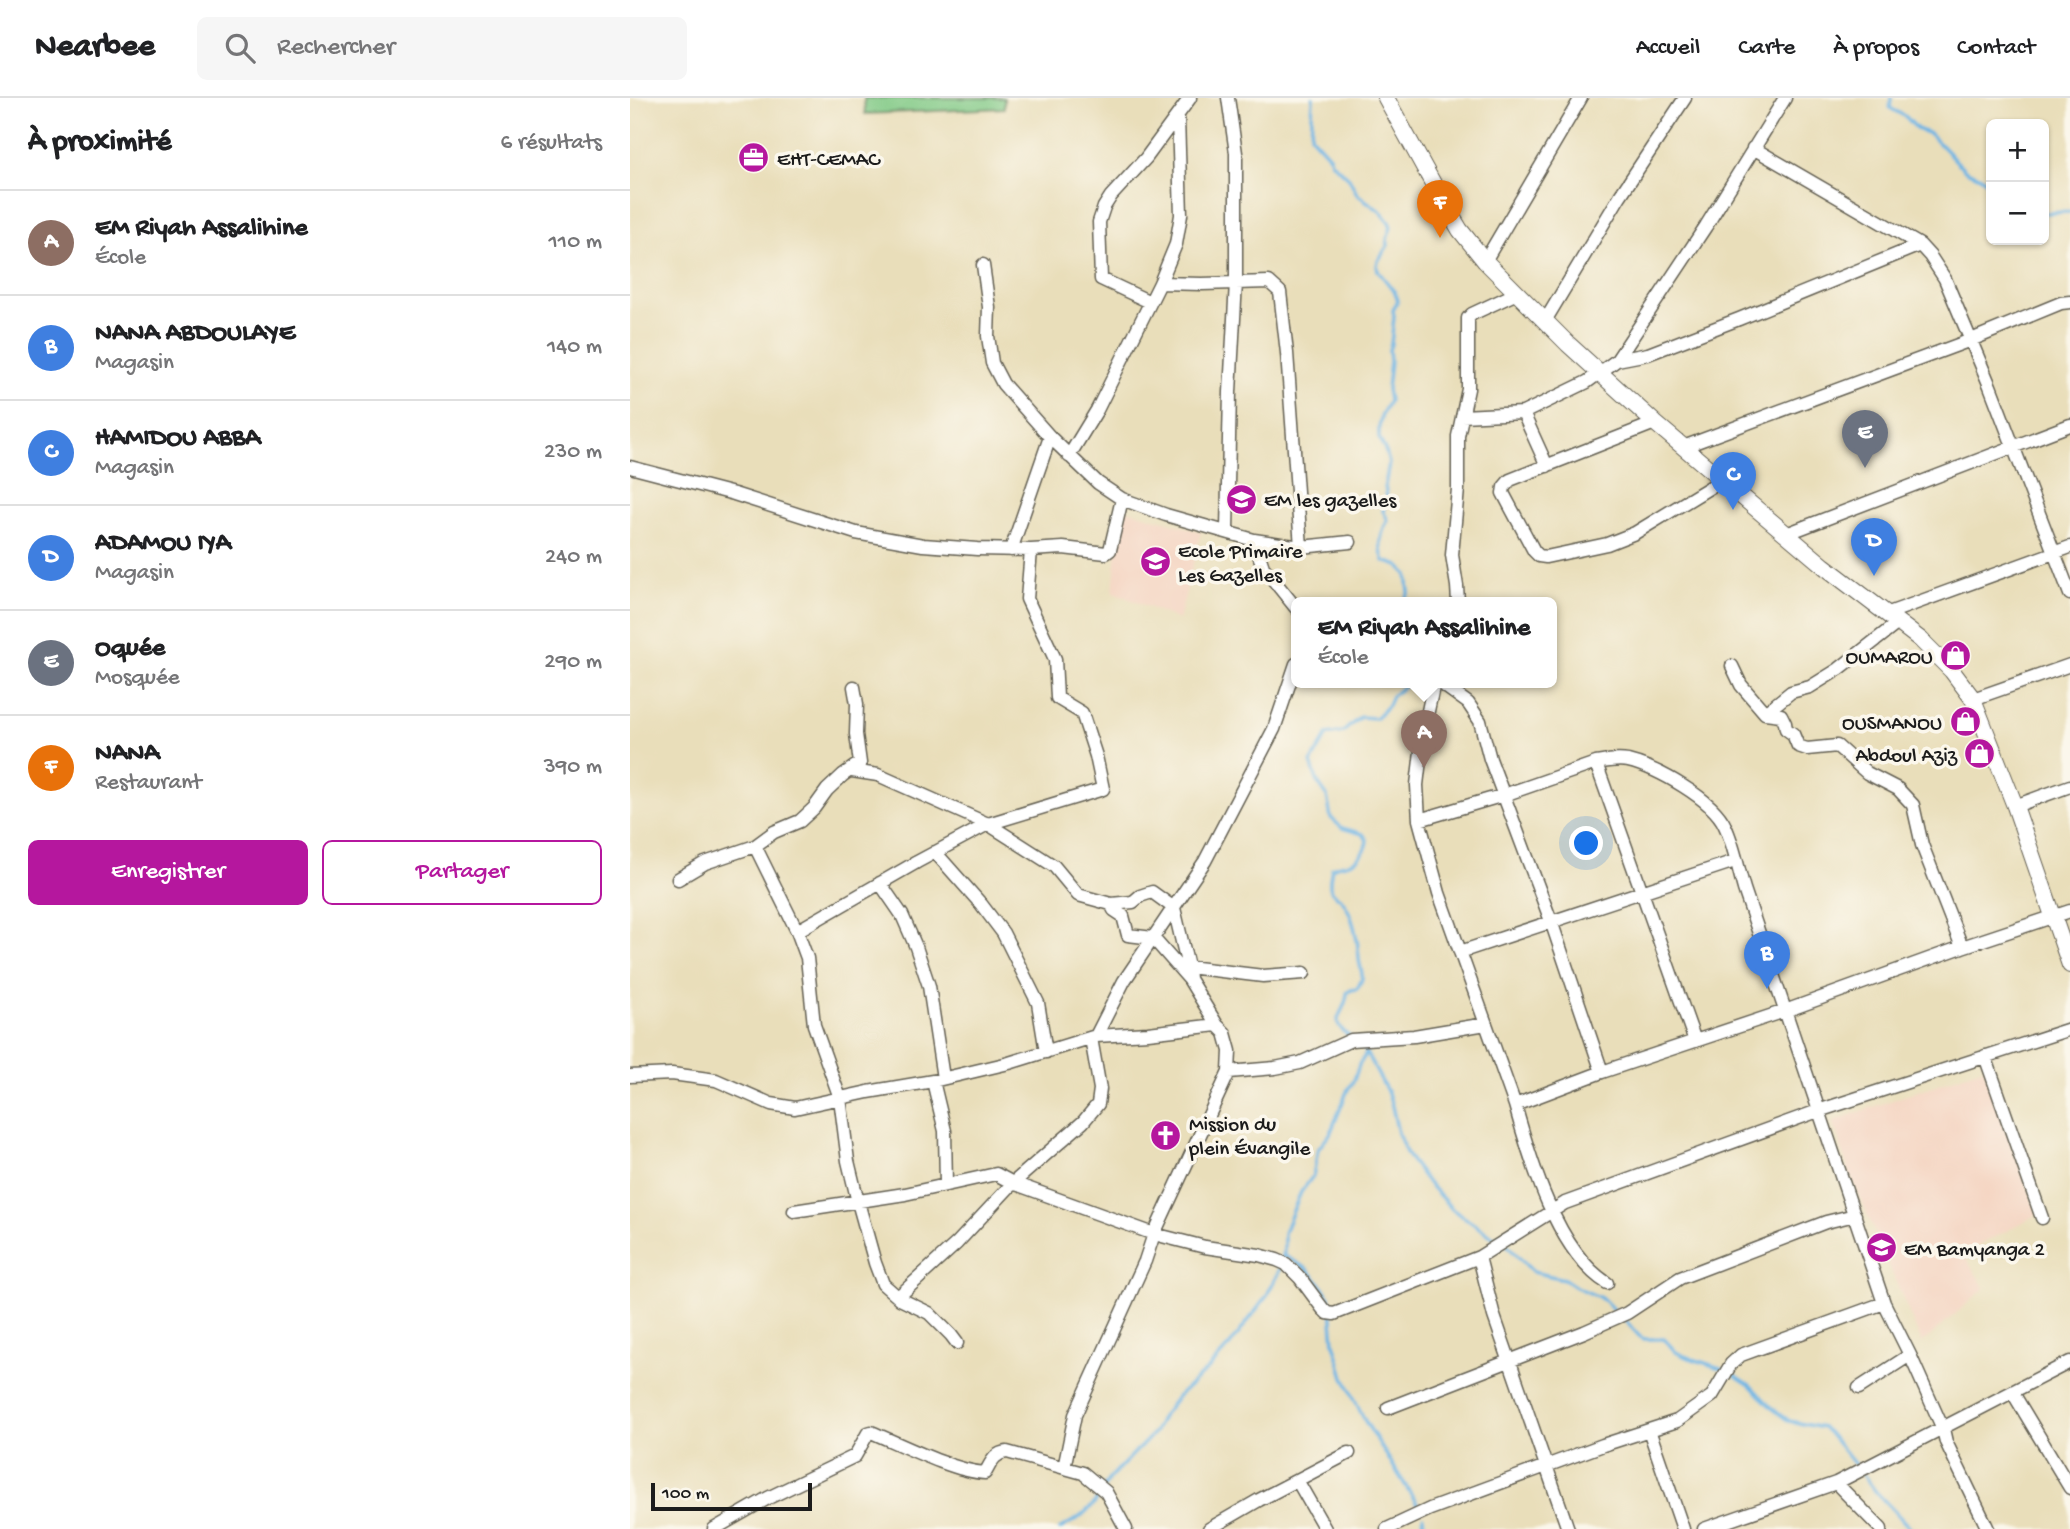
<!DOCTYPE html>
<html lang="fr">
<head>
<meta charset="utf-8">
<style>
  body { margin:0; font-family:"Gochi Hand",sans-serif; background:#f6f6f6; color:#202124 }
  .controls { position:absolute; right:21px; top:21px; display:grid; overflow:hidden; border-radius:10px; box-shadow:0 2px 5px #0004 }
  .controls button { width:63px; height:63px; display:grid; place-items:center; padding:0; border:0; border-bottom:2px solid #e0e0e0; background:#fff; color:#202124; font:35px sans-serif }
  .scale { position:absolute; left:21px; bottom:18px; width:161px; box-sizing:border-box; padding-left:7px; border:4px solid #1c1c1c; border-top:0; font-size:19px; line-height:24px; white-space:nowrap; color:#1c1c1c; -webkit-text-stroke:5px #fbf7ec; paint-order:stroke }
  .you { position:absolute; left:957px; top:746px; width:24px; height:24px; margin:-18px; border:5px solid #fff; border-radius:50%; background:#1a73e8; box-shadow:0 0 0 10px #1a73e833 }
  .badge { display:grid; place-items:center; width:46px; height:46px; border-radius:50%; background:#b5179e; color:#fff; font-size:23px; font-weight:700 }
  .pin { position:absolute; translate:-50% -58px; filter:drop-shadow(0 2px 4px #0008) }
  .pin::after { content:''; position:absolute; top:37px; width:24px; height:21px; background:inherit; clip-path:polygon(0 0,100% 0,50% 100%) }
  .popup { position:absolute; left:661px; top:499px; width:266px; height:91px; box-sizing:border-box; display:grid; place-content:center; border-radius:10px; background:#fff; filter:drop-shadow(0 2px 5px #0005); font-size:23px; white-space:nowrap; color:#757577 }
  .popup b { font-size:26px; color:#202124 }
  .popup::after { content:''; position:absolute; left:50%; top:100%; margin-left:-14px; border:14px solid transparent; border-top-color:#fff }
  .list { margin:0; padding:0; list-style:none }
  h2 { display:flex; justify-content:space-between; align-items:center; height:91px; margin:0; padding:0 28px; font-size:30px }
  h2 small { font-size:23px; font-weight:400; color:#757577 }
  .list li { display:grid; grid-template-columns:46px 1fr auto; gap:21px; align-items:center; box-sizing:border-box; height:105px; padding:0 28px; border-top:2px solid #e0e0e0 }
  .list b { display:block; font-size:26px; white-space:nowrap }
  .list p { margin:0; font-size:23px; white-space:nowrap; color:#757577 }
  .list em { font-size:23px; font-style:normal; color:#757577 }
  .actions { display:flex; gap:14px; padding:21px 28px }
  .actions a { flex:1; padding:16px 0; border:2px solid #b5179e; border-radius:10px; text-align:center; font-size:24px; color:#b5179e }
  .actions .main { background:#b5179e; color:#fff }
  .icon { flex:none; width:38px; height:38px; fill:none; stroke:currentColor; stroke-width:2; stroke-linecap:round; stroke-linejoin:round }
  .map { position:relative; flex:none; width:1440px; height:1431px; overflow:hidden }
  header { display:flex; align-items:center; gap:42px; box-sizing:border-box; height:98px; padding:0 35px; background:#fff; border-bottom:2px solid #e0e0e0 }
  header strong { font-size:33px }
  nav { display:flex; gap:38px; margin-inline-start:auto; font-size:24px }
  .search { width:490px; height:63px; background:#f6f6f6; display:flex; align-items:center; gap:18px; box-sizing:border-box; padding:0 24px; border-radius:10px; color:#757577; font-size:26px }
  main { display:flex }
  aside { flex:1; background:#fff }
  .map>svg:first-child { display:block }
  .built { fill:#f4d3c0 }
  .green { fill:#80c985; stroke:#4e7250; stroke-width:2 }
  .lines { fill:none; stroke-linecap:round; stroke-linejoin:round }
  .stream { stroke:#6cb4e4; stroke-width:3.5 }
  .minor-casing { stroke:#646053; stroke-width:15 }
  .tertiary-casing { stroke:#646053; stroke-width:18 }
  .minor { stroke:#fff; stroke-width:12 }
  .tertiary { stroke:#fff; stroke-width:16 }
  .labels { text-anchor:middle; stroke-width:7; stroke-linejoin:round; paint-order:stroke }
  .poi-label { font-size:21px; fill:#1c1c1c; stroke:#fbf7ec; text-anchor:start }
</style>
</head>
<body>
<header>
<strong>Nearbee</strong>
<div class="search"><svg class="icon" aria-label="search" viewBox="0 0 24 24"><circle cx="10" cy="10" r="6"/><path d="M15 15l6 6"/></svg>Rechercher</div>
<nav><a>Accueil</a><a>Carte</a><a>À propos</a><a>Contact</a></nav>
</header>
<main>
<aside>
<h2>À proximité<small>6 résultats</small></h2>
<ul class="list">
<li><span class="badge" style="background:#8d6e63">A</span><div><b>EM Riyah Assalihine</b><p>École</p></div><em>110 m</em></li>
<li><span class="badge" style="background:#3f7fe0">B</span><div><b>NANA ABDOULAYE</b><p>Magasin</p></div><em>140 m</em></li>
<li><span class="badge" style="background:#3f7fe0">C</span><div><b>HAMIDOU ABBA</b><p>Magasin</p></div><em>230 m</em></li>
<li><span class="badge" style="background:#3f7fe0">D</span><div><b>ADAMOU IYA</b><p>Magasin</p></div><em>240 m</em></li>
<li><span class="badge" style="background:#6b7280">E</span><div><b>Oquée</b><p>Mosquée</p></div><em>290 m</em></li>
<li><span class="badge" style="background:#e8710a">F</span><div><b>NANA</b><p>Restaurant</p></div><em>390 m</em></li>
</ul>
<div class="actions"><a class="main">Enregistrer</a><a>Partager</a></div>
</aside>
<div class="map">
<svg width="1440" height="1431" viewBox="0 0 1440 1431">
  <rect width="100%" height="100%" fill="#fbf7ec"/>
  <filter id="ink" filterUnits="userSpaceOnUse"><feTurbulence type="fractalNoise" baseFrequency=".0143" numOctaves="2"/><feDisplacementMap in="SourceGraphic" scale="14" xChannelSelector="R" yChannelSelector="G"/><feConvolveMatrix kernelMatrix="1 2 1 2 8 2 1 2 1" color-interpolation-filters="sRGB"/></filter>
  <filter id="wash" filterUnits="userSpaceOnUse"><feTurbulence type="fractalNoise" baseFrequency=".00686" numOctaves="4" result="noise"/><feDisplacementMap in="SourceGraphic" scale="28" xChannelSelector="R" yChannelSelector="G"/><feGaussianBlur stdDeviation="1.57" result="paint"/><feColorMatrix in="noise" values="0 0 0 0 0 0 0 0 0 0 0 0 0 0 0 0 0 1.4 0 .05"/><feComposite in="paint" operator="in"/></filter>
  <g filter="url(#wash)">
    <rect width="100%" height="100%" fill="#e9deba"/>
    <path class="built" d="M491,410l80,24 -22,88 -66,-28z
      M1354,970l54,146 -75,40 22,34 -63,55 -73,-171 -16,-51z"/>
    <path class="green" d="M234,0h140v10l-139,6z"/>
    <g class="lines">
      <path class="stream" d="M683,0l-2,38 19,21 1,5 18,16 8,16 24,18 8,10 2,5 -4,12 1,6 -10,16 -1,5 1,5 16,20 4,9 -5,10 1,7 -3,27 -2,6 1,11 -3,28 2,12 -7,13 -3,13v11l7,14 3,11 -4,23 2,12 -4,13 5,9c-7,12 -10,27 -4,41l15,5 8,8 2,18 -5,10
        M1261,0l-1,10 16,9 11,12 13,5 36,37 13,5 12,9
        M1414,115l26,-1
        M720,939c-25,-19 -4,-21 -3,-44l4,-3 6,-1c2,-3 4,-8 5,-10 1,-8 -3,-14 -3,-21 -1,-18 -6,-43 -16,-57 -4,-5 -10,-6 -12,-11 -3,-6 0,-16 1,-22 7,-5 10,-2 17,-5 10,-3 17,-13 18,-23l-4,-6 -21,-6 -11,-10 -4,-22 -9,-13 -7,-20 16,-28 16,-3 17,-15 16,1 12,-13 4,-9 17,-14
        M730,944l27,49 5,15 6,27 9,22 21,28 25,27 46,31
        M876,1146l27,28 31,7 12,8 23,10 7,5 11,12
        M653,1157l23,13 14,15 10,15 4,45 10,34 21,44 56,89
        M993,1220l19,21h22l12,13 8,4 39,13
        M1100,1274l20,13 21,22 18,14 34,7 5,4 29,35
        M1232,1375l14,19 35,37
        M793,1419l2,12
        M430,1431l20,-12 14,-13 15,-25 45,-46 8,-16 15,-20 33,-30 21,-23 35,-47 14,-28 4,-17v-19l3,-8 14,-33 12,-16 5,-27 12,-15 18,-45 6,-9 5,-15 7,-11"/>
    </g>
  </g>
  <g filter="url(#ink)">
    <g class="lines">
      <defs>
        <path id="minor" d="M1290,147l10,11 15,23 45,107 80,208
          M855,163l96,-163
          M353,167l6,42 -1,29 4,27 11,21 47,53 48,46 24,16 44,16 88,25 47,7 49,-5
          M530,185l42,1 67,-2 11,10 7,61 14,194
          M520,204l-49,-23 -2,-57 5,-15 7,-11 35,-38 44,-60
          M915,223l75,-125 65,-98
          M987,262l31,-6 91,-35 181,-74 -167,-97
          M893,315l24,53
          M832,318l61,-3 64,-31 30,-22 89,-134 79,-128
          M1025,325l-145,57 -6,7 -1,6 31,58 5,5 7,1 61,-13 28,-11 87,-53
          M1053,349l288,-107 90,-37 9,-1
          M439,358l28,-46 63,-127 16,-39 5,-29 -3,-97
          M0,369l104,27 122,39 67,12 54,4 54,1 32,-2 43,5 4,-3 12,-51
          M597,433l3,-139 6,-110v-129l-8,-55
          M1156,436l284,-109
          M624,442l9,27 33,41
          M381,452l39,-113
          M828,504l-1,-16 -5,-31 6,-66v-53l10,-47v-71l4,-4 45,-21
          M1256,516l184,-67
          M1102,568l9,19 24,28 16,2 4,8 1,6 7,5 5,12 9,3 30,-3 30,27 31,16 15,16 9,40 40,102
          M804,584l-11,53 -6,50 2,35 20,73 76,212c15,54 42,147 92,178
          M809,584l29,21 12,18 10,38 61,162 51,151
          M1343,601l97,-34
          M1135,615l26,-21 19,-5 29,-18 60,-47
          M966,665l99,278
          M222,673l26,4 110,49 66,42 24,29 33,9 22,-2 7,-6 12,-4 22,16 14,59 1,12 28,46 8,8 5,18 -1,21 -75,162 -9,27 -70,154 -11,53
          M1385,708l55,-20
          M789,722l85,-25 92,-32c11,-2 22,-4 32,-2 29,7 85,38 97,65 9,19 13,42 19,63l140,414 26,52 33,74 3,13 42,87
          M125,748l42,85 10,27 7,67 26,73 8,63 10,41 17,61 8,21 17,15 29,14 22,22 6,8
          M305,754l46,52 22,29 35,70 8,49
          M48,781l27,-16 50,-17 19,-14 26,-11 14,-13 13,-18 16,-15 17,-12 -4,-29 1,-30 -3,-17
          M250,785l22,32 14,32 13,39 14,92
          M481,806l3,6 9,6 5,19 25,3 36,41
          M167,833l120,-69 71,-38 115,-35 -7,-33 -14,-43 -25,-15 -2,-39 -28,-60 4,-49
          M830,854l275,-91
          M558,869l75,9 41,-3
          M466,938l28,-55 81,-120 69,-132 22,-65
          M1355,958l57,162
          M599,974l46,-4 25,-5 51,-23 63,-4 72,-12
          M0,978l42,-2 44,6 55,24 24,4 73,-16 65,-11 76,-18 87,-27 52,-3 69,-8
          M303,983l12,50 1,54
          M885,1007l87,-33 183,-61 177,-64 108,-36
          M164,1113l111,-17 91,-20 17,9 141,51 51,13 54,8 18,5 9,4 14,14 23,31 4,4 7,1 145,-57 86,-54 253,-92 252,-82
          M849,1159l15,59 74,213
          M268,1199l59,-54 56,-60 70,-61 15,-18 2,-15 -9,-51
          M1229,1290l51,-33
          M1383,1295l57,95
          M758,1310l196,-76 43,-19 53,-35 146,-56 29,-7
          M1019,1332l34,99
          M667,1382l28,49
          M1206,1385l45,46
          M84,1431l54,-31 87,-42 13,-23 3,-1c31,13 82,39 114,41 6,-10 9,-20 22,-21l76,21 23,19 20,37
          M579,1431l50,-29 90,-47
          M757,1431l43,-20 116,-43 57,-21 74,-24 35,-25 19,-32 10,-9 143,-52
          M1074,1431l132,-46 234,-121"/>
        <path id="tertiary" d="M756,0l55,100 19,32 25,31 83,83 87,79 169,143 97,74 31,31 21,28 42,107 55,159"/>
      </defs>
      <use href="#minor" class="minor-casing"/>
      <use href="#tertiary" class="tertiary-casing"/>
      <use href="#minor" class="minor"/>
      <use href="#tertiary" class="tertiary"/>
    </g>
  </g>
  <defs>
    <symbol id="office-disc" viewBox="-11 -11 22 22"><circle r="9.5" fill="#b5179e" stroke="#fbf7ec"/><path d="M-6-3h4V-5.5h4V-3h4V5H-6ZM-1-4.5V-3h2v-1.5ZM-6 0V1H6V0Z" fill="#fff"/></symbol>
    <symbol id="school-disc" viewBox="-11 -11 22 22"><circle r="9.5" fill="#b5179e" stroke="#fbf7ec"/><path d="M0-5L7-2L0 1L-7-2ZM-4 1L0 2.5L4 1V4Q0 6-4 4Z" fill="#fff"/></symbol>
    <symbol id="shop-disc" viewBox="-11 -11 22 22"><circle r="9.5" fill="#b5179e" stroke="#fbf7ec"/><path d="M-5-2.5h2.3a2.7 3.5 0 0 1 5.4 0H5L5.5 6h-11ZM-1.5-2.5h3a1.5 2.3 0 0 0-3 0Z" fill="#fff"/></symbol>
    <symbol id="church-disc" viewBox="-11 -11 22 22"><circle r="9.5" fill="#b5179e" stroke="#fbf7ec"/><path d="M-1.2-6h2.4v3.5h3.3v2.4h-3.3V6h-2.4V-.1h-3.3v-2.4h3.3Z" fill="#fff"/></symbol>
  </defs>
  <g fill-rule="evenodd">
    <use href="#office-disc" x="106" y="42" width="35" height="35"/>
    <use href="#school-disc" x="594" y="384" width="35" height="35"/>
    <use href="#school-disc" x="508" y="446" width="35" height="35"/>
    <use href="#shop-disc" x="1308" y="540" width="35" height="35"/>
    <use href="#shop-disc" x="1318" y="606" width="35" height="35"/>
    <use href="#shop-disc" x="1332" y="638" width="35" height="35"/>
    <use href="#church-disc" x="518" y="1020" width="35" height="35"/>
    <use href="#school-disc" x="1234" y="1132" width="35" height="35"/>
  </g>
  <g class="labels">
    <g class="poi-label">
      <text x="147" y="67">EHT-CEMAC</text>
      <text x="634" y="408">EM les gazelles</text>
      <text x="548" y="459">Ecole Primaire<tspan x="548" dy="24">Les Gazelles</tspan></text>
      <text x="1303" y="565" text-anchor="end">OUMAROU</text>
      <text x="1312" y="631" text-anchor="end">OUSMANOU</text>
      <text x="1327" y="663" text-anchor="end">Abdoul Aziz</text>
      <text x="559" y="1032">Mission du<tspan x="559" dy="24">plein Évangile</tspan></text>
      <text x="1274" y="1157">EM Bamyanga 2</text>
    </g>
  </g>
</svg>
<div class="controls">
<button>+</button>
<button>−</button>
</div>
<div class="scale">100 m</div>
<div class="you"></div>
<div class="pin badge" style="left:794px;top:670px;background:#8d6e63">A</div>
<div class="popup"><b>EM Riyah Assalihine</b>École</div>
<div class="pin badge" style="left:1137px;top:891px;background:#3f7fe0">B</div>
<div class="pin badge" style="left:1103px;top:412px;background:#3f7fe0">C</div>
<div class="pin badge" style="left:1244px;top:478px;background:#3f7fe0">D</div>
<div class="pin badge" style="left:1235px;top:370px;background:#6b7280">E</div>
<div class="pin badge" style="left:810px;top:140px;background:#e8710a">F</div>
</div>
</main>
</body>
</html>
